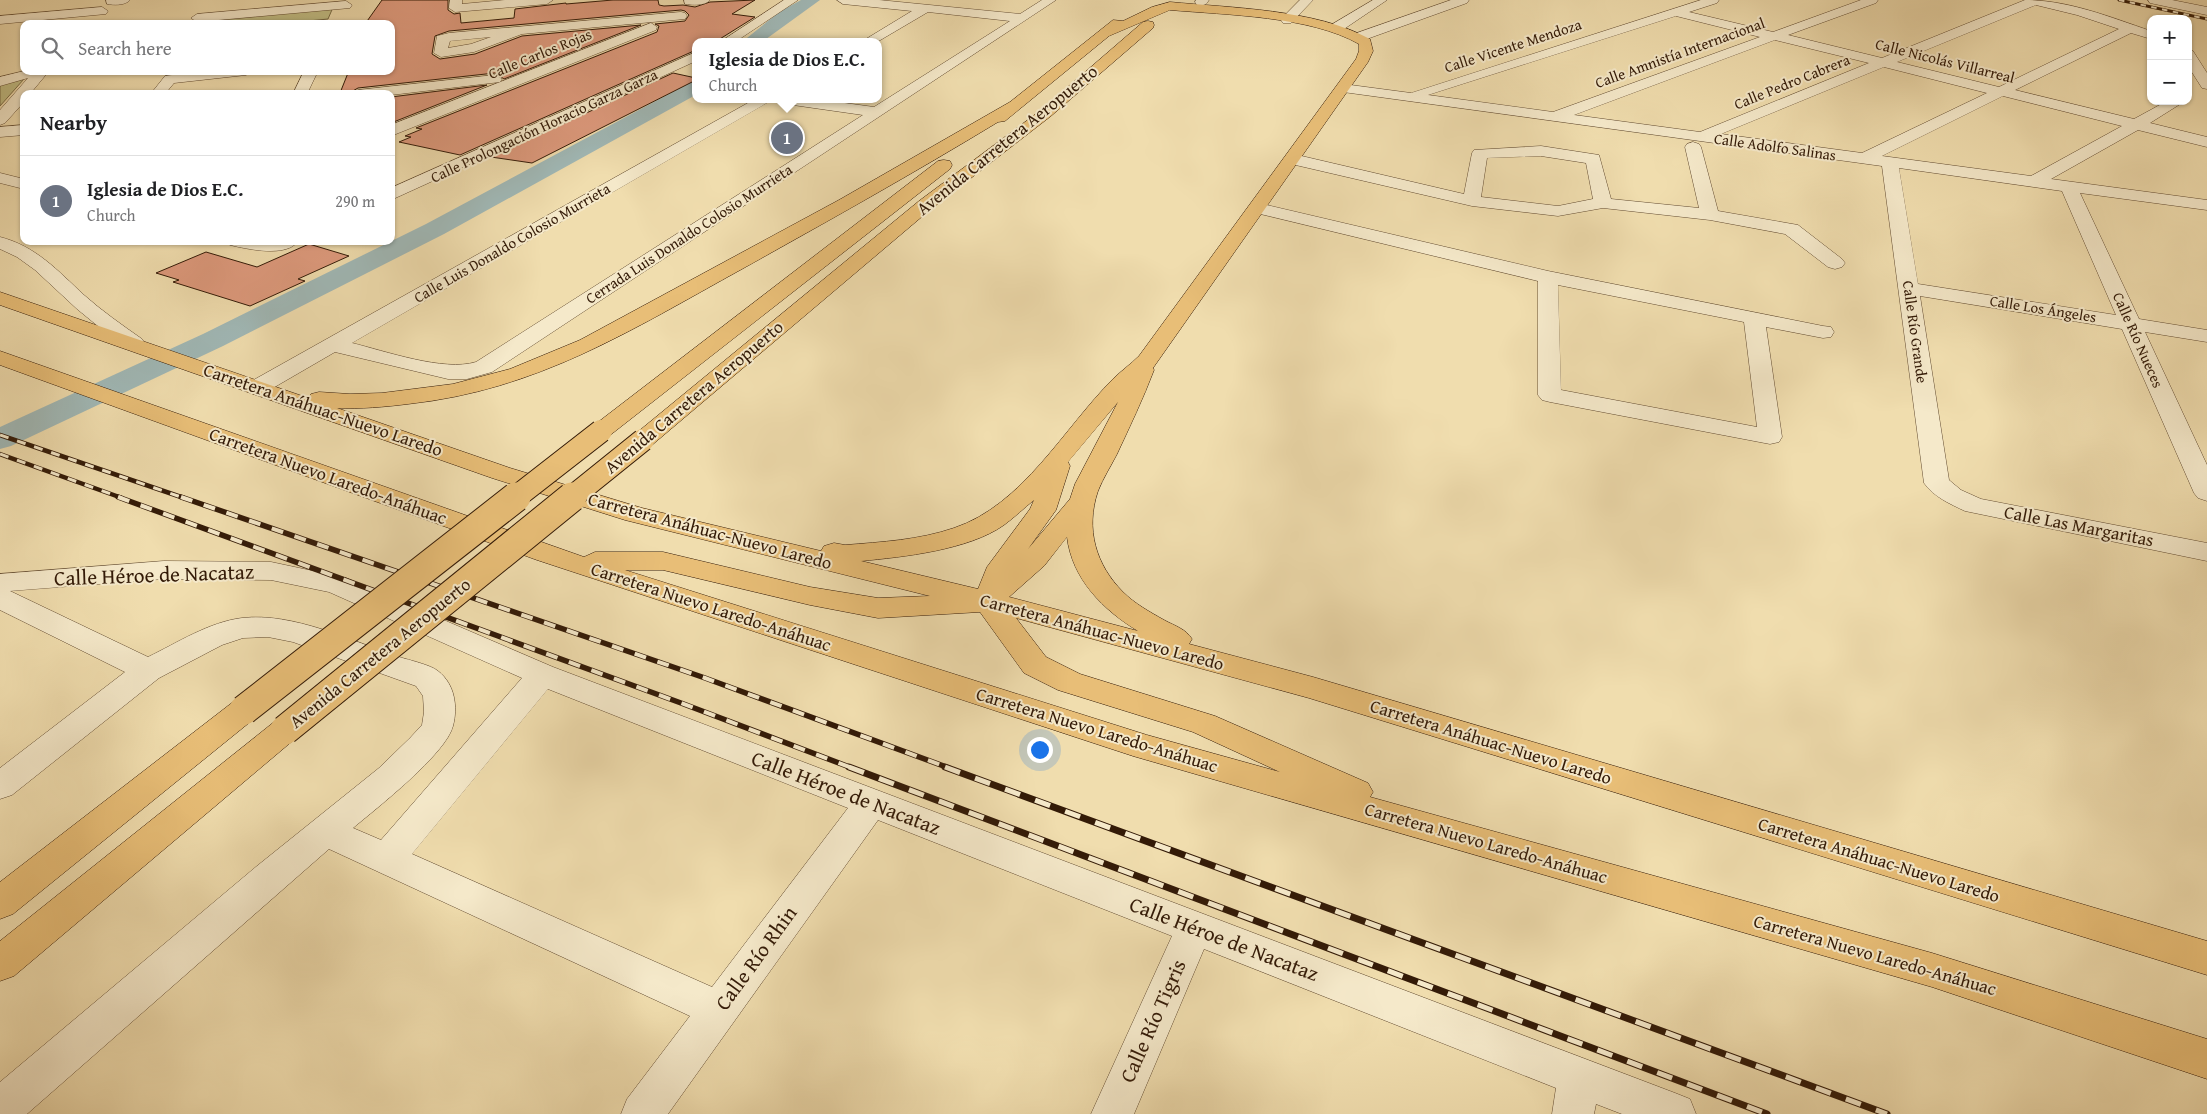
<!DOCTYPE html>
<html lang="en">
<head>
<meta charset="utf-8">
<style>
  body { margin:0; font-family:"Gentium Book Plus",serif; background:#f6f6f6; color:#202124 }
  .controls { position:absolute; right:15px; top:15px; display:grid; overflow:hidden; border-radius:10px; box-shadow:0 1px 4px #0004 }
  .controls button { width:45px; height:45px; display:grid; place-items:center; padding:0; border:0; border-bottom:1px solid #e0e0e0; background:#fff; color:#202124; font:25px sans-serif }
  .you { position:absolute; left:1039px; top:749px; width:18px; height:18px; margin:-12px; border:4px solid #fff; border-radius:50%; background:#1a73e8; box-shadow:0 0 0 8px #1a73e833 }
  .badge { display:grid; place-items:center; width:32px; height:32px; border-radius:50%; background:#7c3aed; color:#fff; font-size:16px; font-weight:700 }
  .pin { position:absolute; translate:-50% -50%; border:2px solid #fff; box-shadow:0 1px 5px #0006 }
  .popup { position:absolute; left:692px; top:38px; width:190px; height:65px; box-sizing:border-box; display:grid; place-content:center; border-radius:10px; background:#fff; filter:drop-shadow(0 1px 4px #0005); font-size:16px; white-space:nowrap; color:#757577 }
  .popup b { font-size:19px; color:#202124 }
  .popup::after { content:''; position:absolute; left:50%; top:100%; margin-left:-10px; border:10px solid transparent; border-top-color:#fff }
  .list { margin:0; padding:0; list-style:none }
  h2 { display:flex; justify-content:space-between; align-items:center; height:65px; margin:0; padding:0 20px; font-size:21px }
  h2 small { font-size:16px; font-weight:400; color:#757577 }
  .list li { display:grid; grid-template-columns:32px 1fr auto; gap:15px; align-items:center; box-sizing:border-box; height:90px; padding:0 20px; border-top:1px solid #e0e0e0 }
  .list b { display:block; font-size:19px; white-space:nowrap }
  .list p { margin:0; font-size:16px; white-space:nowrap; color:#757577 }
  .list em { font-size:16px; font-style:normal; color:#757577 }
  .icon { flex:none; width:28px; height:28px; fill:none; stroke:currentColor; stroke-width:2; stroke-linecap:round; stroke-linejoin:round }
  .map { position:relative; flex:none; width:2207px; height:1114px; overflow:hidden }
  .search { position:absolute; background:#fff; box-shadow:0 1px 4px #0004; left:20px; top:20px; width:375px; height:55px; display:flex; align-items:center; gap:12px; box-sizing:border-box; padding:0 18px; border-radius:10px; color:#757577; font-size:19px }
  .panel { position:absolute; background:#fff; box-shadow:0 1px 4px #0004; left:20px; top:90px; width:375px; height:155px; border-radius:10px }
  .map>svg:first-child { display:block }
  .green { fill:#c2be85; stroke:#7a6c46 }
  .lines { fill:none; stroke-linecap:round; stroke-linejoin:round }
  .canal { fill:#a0b8b6; fill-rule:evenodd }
  .building { fill:#de9a7d; stroke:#331a07 }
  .minor-casing { stroke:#624b31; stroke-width:1 }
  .major-casing { stroke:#331a07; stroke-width:1 }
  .minor { fill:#f5e9ca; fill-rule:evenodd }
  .major { fill:#e8be77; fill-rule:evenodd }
  .rail-far3-casing { stroke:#331a07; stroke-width:3 }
  .rail-far2-casing { stroke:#331a07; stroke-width:4.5 }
  .rail-far1-casing { stroke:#331a07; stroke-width:5.5 }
  .rail-casing { stroke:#331a07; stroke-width:7 }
  .rail-far3 { stroke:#f5e9ca; stroke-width:2; stroke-dasharray:5.5; stroke-linecap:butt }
  .rail-far2 { stroke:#f5e9ca; stroke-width:3; stroke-dasharray:9; stroke-linecap:butt }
  .rail-far1 { stroke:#f5e9ca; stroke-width:4; stroke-dasharray:12; stroke-linecap:butt }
  .rail { stroke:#f5e9ca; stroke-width:5; stroke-dasharray:16; stroke-linecap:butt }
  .major-bridge-far1-casing { stroke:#331a07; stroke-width:24; stroke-linecap:butt }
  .major-bridge-casing { stroke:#331a07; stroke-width:31; stroke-linecap:butt }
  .major-bridge-far1 { stroke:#e8be77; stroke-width:22 }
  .major-bridge { stroke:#e8be77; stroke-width:29 }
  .labels { text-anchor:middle; stroke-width:4; stroke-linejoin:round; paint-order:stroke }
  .far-street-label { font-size:15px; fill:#331a07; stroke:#f5e9ca }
  .street-label { font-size:18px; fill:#331a07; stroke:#f5e9ca }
  .near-street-label { font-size:21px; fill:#331a07; stroke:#f5e9ca }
</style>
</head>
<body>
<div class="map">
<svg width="2207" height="1114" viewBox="0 0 2207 1114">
  <rect width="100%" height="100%" fill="#f0ddae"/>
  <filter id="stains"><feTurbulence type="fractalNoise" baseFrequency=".004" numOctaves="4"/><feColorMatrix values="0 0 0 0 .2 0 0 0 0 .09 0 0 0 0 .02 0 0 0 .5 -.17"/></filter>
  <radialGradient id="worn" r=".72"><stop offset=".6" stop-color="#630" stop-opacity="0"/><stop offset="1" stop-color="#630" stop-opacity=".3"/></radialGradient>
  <path class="green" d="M334,5l-6,14 -49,5h-81l7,-9z
    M24,79l-24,27v-21z"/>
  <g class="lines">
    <path class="canal" d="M801,0h19l-58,42h-20l37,-30z
      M696,78v16l-4,3 -248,137 -221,112 -212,100 -11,3v-22l203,-93 223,-110 252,-135 11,-9z"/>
  </g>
  <path class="building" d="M382,0h66v10l6,4 6,-1 1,10 53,-5 1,-9 51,-6v1l47,-4h45l1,5 5,1 19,-1 12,2 15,-5 45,-2 -23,14 23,3 -40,25h-19v8l-236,105 -61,-13 12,-5 -6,-1 17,-7 -6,-1 241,-96 2,-6 -4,-2 30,-3 4,-6 -4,-4 -4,-1 -232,21 -14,5 -3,18 8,5 35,-5 47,-18 119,-11 -137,54 -9,-6 -137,15 -7,4 -11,1 8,-20 -20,1 2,-3h61v-47h-26z
    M673,73l23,5v2l-164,83 -41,-6z
    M487,85l-96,38v-26z
    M309,244l40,12 -51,23 7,2 -55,25 -77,-24 6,-2 -23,-7 50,-21 51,15z"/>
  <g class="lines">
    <defs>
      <path id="minor" d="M106,0h24c-5,6 -17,5 -23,4z
        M450,0h12v4l43,-4h48l-6,4 -92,8 -6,-4z
        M684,0h26c-5,6 -18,5 -25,4z
        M784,0h14l-63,42h-15z
        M837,0h42l141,14 22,-14h14l-564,372 -25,7h-19l-113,-27 -69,40 -8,2 -8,-2 -3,-5 3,-5 505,-283h60l59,8 136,-86 -82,-9 -51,30h-16l51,-31 -69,-7zM772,100l7,3 84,12 -387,247c-32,10 -91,-11 -124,-19z
        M1196,0h13c-3,5 -6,6 -12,5l-2,-3z
        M1300,0h13l-22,23h-8l-2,-3 2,-3z
        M1373,0h14l-46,31h-10l-1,-3 1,-3z
        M1451,0h18l-2,3 -103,37h-10l-2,-3 2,-3z
        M1701,0h18l-2,3 -28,9 84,20 88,-32h17l-2,3 -88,32 94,23 143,-58c43,0 85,17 126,31v8l-20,-6 -116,57 119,29 33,-18h18l-35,22 57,14v10l-69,-17 -87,49 156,21v10l-127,-17 59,126 68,11v12l-62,-10 62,133v36l-9,-3 -4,-5 -72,-164 -202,-33 29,184 12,10 20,9 226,44v18l-242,-50c-15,-7 -31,-14 -41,-28l-42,-317 -539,-74 -5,-1 -2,-3 2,-3 5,-1 68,9zM2036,5l41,10 42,14 -120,58 -102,-25zM1676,16l84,21 -207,75 -125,-17zM1775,40l94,23 -169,69 -126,-17zM1884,67l103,26 -125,60 -141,-19zM2003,96l119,30 -91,50 -149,-20zM1899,168l163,23 54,124 -198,-31z
        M2148,0h24l35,7v8l-57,-12z
        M346,1l6,4 -2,3 -153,14 -6,-4 6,-4z
        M102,7l6,4 -2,3 -106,10v-8z
        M681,12l4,1 2,3 -2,3 -163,15 -48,18 -33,5 -7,-4 3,-17 12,-3zM491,37l-20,7 -23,4 2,-7z
        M651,23l6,4 -1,3 -265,106v-11z
        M2188,50l5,1 14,22v16l-5,-1 -14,-22z
        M696,52v9l-305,139v-12z
        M24,71h25l-19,23h-6v8l-19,21 -5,2v-15l28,-32 -28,8v-9z
        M203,71h50l-7,4 -72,8 -9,11h-10l-2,-3 12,-15z
        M304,71h14l-11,23h-14z
        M495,75l7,4 -2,3 -109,13 -40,-1 7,-4z
        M24,125v10l-24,2v-10z
        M1693,142l6,2 2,3 17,64 80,14 44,34 3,4 -3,4 -7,2 -7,-2 -43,-33 -75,-14 -107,-12 -45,8 -86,-10 -185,-43 -2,-4 2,-4 6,-1 171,40 8,-41 2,-3 67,-4 58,9 12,44 88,9 -14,-61 2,-3zM1541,156l45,7 7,36 -35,7 -77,-9 6,-39z
        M0,173l24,6v10l-24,-6z
        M1258,203l290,68 275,55 8,1 3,5 -3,5 -8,1 -57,-11 16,110 -3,5 -9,2 -220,-42 -8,-2 -4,-5v-114l-286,-69 -3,-4 3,-4zM1558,285l186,37 13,105 -196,-37z
        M0,237c36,9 58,34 84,58 18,16 38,30 58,44l3,5 -3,5 -8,1 -8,-1 -49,-40 -42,-39 -18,-13 -17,-8z
        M228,241h70c-11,17 -51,8 -68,4z
        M164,561l107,1 75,16 207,89 1122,426 15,6 6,15h-74l-26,-10 -2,10h-42l4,-26 -352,-139 -70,165h-43l81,-178 -294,-116 -210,294h-47l6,-15 63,-83 -361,-167 -302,265h-27v-32l257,-216 122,-98 31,-30 12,-13 2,-13 -1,-16 -7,-10 -123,-44 -25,-5 -25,1 -21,7 -63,33 -147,117 -12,4v-31l125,-96 -125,-62v-36zM164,579l107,1 58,12 193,86 -141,162 -28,-12c24,-20 93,-74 100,-102 5,-19 2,-42 -15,-55 -7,-6 -29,-11 -39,-14 -47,-16 -106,-45 -157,-39 -33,4 -65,25 -94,39l-138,-66zM548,689l300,119 -136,179 -300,-133z"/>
      <path id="major" d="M1170,2c61,6 146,7 200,37l3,12 -5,11 -215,306 1,2c-11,29 -24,56 -37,84 -6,12 -14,24 -19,37 -13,38 -2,74 25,101 12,12 27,20 41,28 11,6 22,9 28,19l-3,5 124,33 894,264v34l-898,-277 -293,-80 30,39 34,17 135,42 153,67 5,9 -3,5 562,156 275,86v40l-275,-92 -799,-231 -596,-196 -537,-195v-14l584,206 11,-5h68l147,35 68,11 52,-2 -305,-76 -133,-42 -492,-173v-13l308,106 3,-4 8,-2 31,2 32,-1 71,-9 57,-15 70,-29 259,-140 171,-98 103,-82 10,1 29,-14zM1170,10c57,5 140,6 189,34v7l-3,8 -217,297c-8,8 -18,15 -26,23 -49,49 -90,126 -159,149 -35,12 -72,14 -109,17l-11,-2 -10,3 -3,5 -179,-43 -132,-40 -173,-60c24,1 47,-1 71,-4 130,-14 223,-74 334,-135 86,-48 172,-96 256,-147l7,-1 104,-85zM1118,402l-43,82 -5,15 -42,50 28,-39 14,-44 -2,-4zM1034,500l-4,9 -43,58 -9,22 -117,-28c42,-4 108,-11 143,-36 11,-8 20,-17 30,-25zM1067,537c5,42 36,73 71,94l-129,-34 35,-31zM625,570h38l147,35 68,13 102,-6 44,61 34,17 135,42 87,40 -133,-37z
        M1148,21l5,1 1,3 -1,3 -102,88 -120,93 -279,236 -9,2 -9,-2 -3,-5 3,-5 285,-234 122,-91 102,-88z
        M944,160l6,1 2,4 -2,4 -341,267 -8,2 -8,-2 -4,-5 4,-5 345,-265z
        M244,698l11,4 5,8 -5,8 -242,196 -13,5v-37l233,-180z
        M285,718l11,4 5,8 -5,8 -282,238 -14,5v-40l274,-219z"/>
    </defs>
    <use href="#minor" class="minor-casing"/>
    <use href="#major" class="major-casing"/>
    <use href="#minor" class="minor"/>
    <use href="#major" class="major"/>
    <defs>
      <path id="rail-far3" d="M2119,0l88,19"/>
      <path id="rail-far2" d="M0,435l184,63
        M0,454l122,44"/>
      <path id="rail-far1" d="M118,497l563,206 171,65
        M181,497l524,181 244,90"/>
      <path id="rail" d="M849,767l918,347
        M945,767l942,347"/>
    </defs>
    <use href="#rail-far3" class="rail-far3-casing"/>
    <use href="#rail-far2" class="rail-far2-casing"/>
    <use href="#rail-far1" class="rail-far1-casing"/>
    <use href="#rail" class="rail-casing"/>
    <use href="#rail-far3" class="rail-far3"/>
    <use href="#rail-far2" class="rail-far2"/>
    <use href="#rail-far1" class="rail-far1"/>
    <use href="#rail" class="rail"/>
    <defs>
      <path id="major-bridge-far1" d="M515,498l86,-67
        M571,498l72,-58"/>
      <path id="major-bridge" d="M244,710l272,-213
        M285,730l287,-233"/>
    </defs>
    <use href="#major-bridge-far1" class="major-bridge-far1-casing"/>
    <use href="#major-bridge" class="major-bridge-casing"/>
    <use href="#major-bridge-far1" class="major-bridge-far1"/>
    <use href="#major-bridge" class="major-bridge"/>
  </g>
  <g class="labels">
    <g class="far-street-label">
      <text transform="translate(1513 46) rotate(-18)" y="5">Calle Vicente Mendoza</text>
      <text transform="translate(1680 53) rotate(-20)" y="5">Calle Amnistía Internacional</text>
      <text transform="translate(540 54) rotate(-22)" y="5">Calle Carlos Rojas</text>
      <text transform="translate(1945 61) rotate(14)" y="5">Calle Nicolás Villarreal</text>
      <text transform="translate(1792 82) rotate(-22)" y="5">Calle Pedro Cabrera</text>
      <text transform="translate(544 126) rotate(-25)" y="5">Calle Prolongación Horacio Garza Garza</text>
      <text transform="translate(1775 147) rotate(8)" y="5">Calle Adolfo Salinas</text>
      <text transform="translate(689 234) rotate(-33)" y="5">Cerrada Luis Donaldo Colosio Murrieta</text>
      <text transform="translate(512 243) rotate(-30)" y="5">Calle Luis Donaldo Colosio Murrieta</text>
      <text transform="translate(2043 309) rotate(9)" y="5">Calle Los Ángeles</text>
      <text transform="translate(1915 332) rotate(82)" y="5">Calle Río Grande</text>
      <text transform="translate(2138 340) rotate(66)" y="5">Calle Río Nueces</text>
    </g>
    <g class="street-label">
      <text transform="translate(1007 140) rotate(-39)" y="6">Avenida Carretera Aeropuerto</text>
      <text transform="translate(694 397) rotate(-40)" y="6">Avenida Carretera Aeropuerto</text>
      <text transform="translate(323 410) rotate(19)" y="6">Carretera Anáhuac-Nuevo Laredo</text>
      <text transform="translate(328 476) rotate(20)" y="6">Carretera Nuevo Laredo-Anáhuac</text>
      <text transform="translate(2079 526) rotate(11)" y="6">Calle Las Margaritas</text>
      <text transform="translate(710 531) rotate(15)" y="6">Carretera Anáhuac-Nuevo Laredo</text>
      <text transform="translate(711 607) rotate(18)" y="6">Carretera Nuevo Laredo-Anáhuac</text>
      <text transform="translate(1102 632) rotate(15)" y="6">Carretera Anáhuac-Nuevo Laredo</text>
      <text transform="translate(380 653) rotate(-39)" y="6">Avenida Carretera Aeropuerto</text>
      <text transform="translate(1097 730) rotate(17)" y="6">Carretera Nuevo Laredo-Anáhuac</text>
      <text transform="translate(1491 742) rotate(17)" y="6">Carretera Anáhuac-Nuevo Laredo</text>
      <text transform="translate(1486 843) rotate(16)" y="6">Carretera Nuevo Laredo-Anáhuac</text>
      <text transform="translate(1879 860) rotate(17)" y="6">Carretera Anáhuac-Nuevo Laredo</text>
      <text transform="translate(1875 955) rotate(16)" y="6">Carretera Nuevo Laredo-Anáhuac</text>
    </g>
    <g class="near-street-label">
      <text transform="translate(154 575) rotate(-2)" y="7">Calle Héroe de Nacataz</text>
      <text transform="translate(846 793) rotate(21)" y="7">Calle Héroe de Nacataz</text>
      <text transform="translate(1224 939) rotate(21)" y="7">Calle Héroe de Nacataz</text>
      <text transform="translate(756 958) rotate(-54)" y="7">Calle Río Rhin</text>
      <text transform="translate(1153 1021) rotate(-66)" y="7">Calle Río Tigris</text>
    </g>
  </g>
  <rect width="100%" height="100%" filter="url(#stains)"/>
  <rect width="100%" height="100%" fill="url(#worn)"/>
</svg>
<div class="controls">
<button>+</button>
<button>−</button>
</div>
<div class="you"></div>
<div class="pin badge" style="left:787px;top:138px;background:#6b7280">1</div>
<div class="popup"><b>Iglesia de Dios E.C.</b>Church</div>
<div class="search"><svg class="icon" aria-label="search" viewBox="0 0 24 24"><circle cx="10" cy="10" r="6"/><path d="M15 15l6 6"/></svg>Search here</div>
<section class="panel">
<h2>Nearby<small></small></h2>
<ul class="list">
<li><span class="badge" style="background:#6b7280">1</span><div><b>Iglesia de Dios E.C.</b><p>Church</p></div><em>290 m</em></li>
</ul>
</section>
</div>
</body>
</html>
